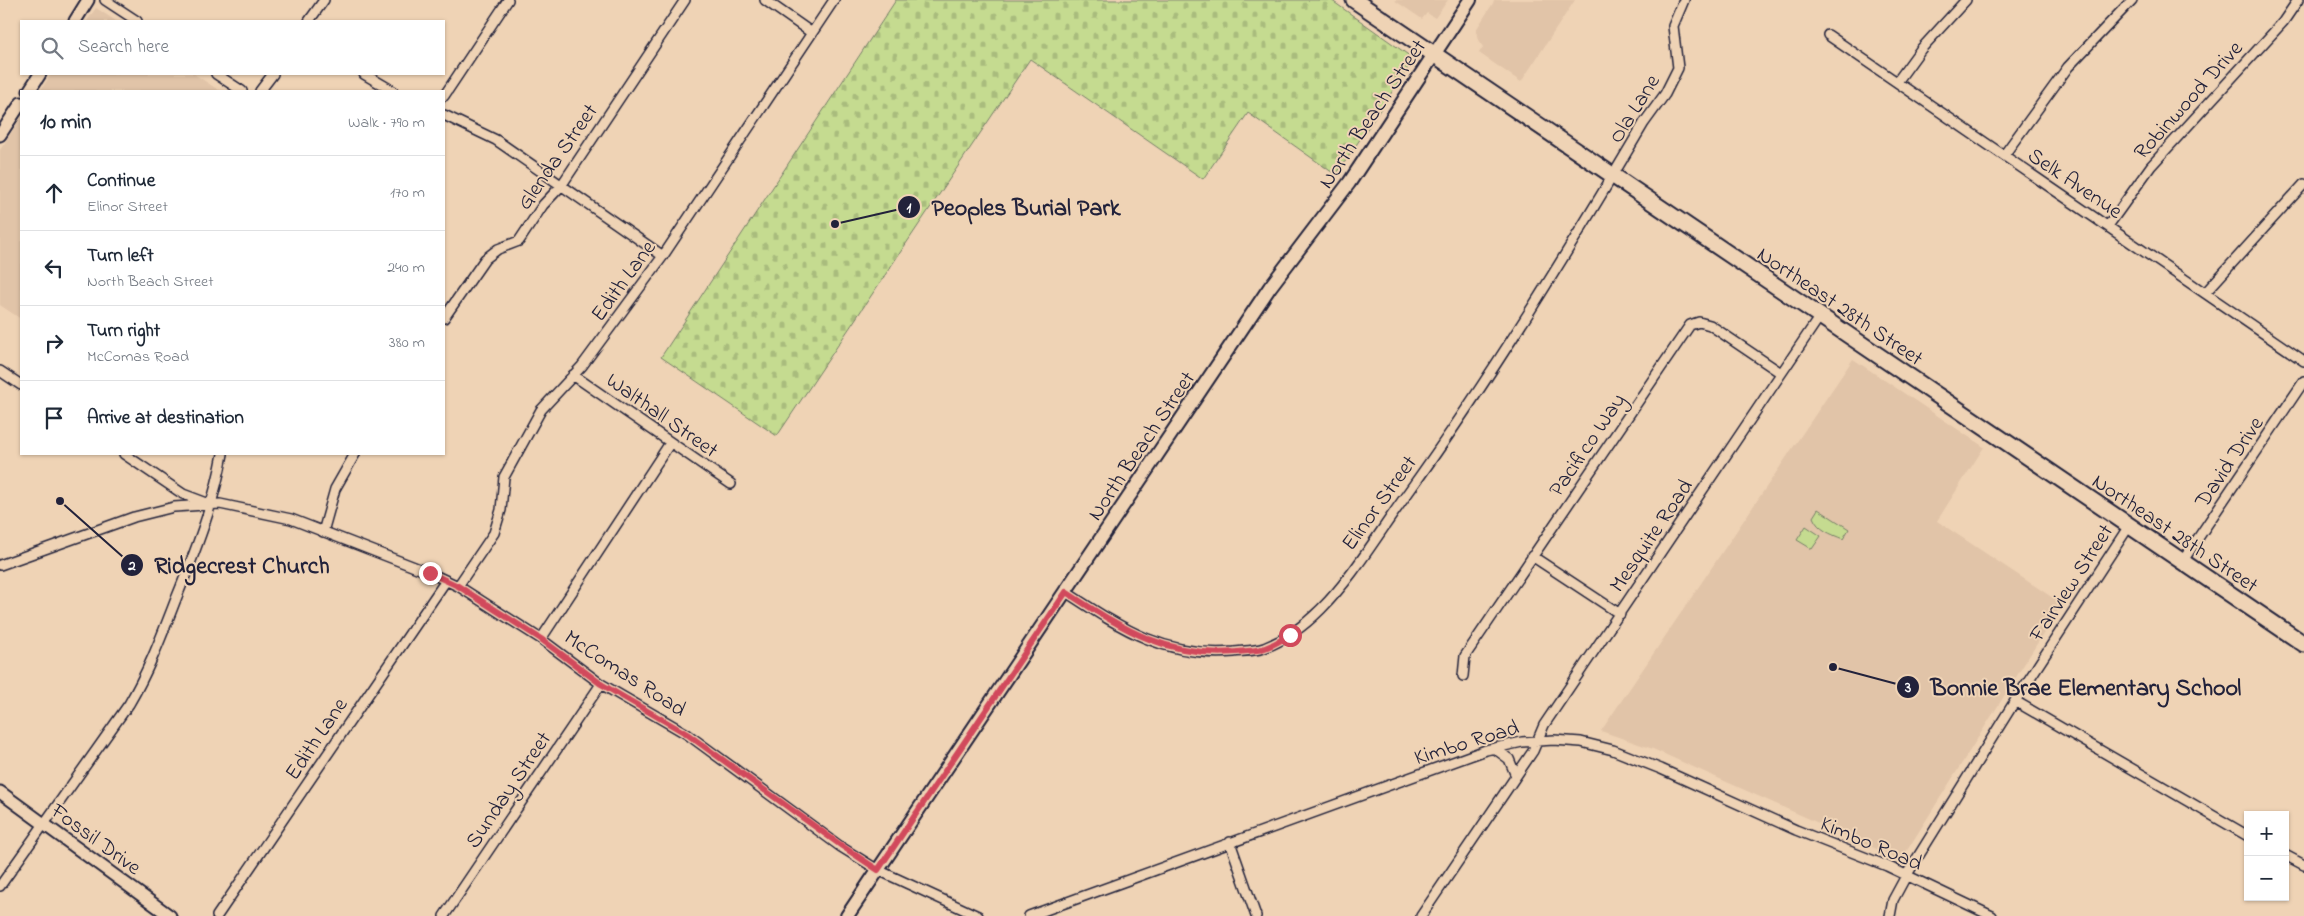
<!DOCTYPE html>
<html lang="en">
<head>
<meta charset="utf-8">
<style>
  body { margin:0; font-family:"Indie Flower",sans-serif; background:#f6f6f7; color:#1f2937 }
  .controls { position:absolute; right:15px; bottom:15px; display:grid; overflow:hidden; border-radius:0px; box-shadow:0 1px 4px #0004 }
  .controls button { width:45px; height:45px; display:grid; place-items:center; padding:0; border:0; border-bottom:1px solid #e0e1e3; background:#fff; color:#1f2937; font:25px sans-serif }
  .stop { position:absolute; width:15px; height:15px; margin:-11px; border:4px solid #d1495b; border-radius:50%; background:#fff }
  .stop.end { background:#d1495b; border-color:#fff; box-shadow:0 1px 5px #0008 }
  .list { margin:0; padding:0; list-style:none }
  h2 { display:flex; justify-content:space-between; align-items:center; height:65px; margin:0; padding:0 20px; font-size:21px }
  h2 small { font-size:16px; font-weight:400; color:#747a83 }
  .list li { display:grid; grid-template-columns:32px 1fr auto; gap:15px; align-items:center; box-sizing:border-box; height:75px; padding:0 20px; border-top:1px solid #e0e1e3 }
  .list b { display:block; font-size:19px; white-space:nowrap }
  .list p { margin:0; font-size:16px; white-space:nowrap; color:#747a83 }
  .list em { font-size:16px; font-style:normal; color:#747a83 }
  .icon { flex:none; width:28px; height:28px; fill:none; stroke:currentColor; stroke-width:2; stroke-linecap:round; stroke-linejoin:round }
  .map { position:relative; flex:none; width:2304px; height:916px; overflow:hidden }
  .search { position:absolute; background:#fff; box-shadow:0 1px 4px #0004; left:20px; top:20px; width:425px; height:55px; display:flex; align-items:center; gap:12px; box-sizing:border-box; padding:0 18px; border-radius:0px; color:#747a83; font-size:19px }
  .panel { position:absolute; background:#fff; box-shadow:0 1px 4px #0004; left:20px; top:90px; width:425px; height:365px; border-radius:0px }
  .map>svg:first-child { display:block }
  .built { fill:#e1c4a8 }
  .cemetery { fill:url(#cemetery-stones); stroke:#747e66 }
  .park { fill:#c5db90; stroke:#747e66 }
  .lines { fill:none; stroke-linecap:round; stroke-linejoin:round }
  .minor-casing { stroke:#22223b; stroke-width:12 }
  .tertiary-casing { stroke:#22223b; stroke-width:15 }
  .secondary-casing { stroke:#22223b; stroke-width:16 }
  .primary-casing { stroke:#22223b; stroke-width:19 }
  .minor { stroke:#efd3b5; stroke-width:9 }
  .tertiary { stroke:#efd3b5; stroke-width:11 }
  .secondary { stroke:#efd3b5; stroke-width:12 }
  .primary { stroke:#efd3b5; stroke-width:15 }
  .route { stroke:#d1495b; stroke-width:6 }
  .labels { text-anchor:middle; stroke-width:4; stroke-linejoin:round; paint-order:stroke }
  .street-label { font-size:22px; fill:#22223b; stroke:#efd3b5 }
  .leader { fill:none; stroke:#22223b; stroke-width:2 }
  .callout-dot { fill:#22223b; stroke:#efd3b5; stroke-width:2 }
  .mark-label { font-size:15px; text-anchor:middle; font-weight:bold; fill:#fff }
  .callout-label { font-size:24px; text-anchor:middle; font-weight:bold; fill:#22223b; stroke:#efd3b5; stroke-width:4; stroke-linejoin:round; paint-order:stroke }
</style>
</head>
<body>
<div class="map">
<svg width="2304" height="916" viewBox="0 0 2304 916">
  <defs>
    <pattern id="cemetery-stones" width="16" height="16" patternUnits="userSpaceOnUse" patternTransform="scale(1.25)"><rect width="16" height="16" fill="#c5db90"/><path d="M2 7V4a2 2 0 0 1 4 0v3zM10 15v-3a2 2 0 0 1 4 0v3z" fill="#a9bc7d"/></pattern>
  </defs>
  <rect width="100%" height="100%" fill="#efd3b5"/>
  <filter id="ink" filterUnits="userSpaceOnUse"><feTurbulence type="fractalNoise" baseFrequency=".02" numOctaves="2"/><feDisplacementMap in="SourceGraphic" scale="10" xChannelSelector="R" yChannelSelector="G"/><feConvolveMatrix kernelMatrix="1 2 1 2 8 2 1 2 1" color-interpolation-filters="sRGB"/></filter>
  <g filter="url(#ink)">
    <path class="built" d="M1394,0h54l-13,18 -8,-5 -5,6z
      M1495,0h80l-54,82 -42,-29 4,-6 -5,-7 -2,-10z
      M96,8l20,13h-29z
      M51,74h143l26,17h-180z
      M21,118v201l-21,-14v-155z
      M1853,359l131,88 -47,74 125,83 -161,256 -248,-111 -52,-18z"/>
    <path class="cemetery" d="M896,0h435l83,59 -78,116 -88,-62 -45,66 -173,-120 -253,377 -116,-79z"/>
    <path class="park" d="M1818,509l31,20 -6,10c-12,-5 -25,-9 -30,-22z
      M1806,526l15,10 -9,13 -15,-9z"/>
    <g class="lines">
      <defs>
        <path id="minor" d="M105,0l32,21
          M765,0l47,33
          M309,21l15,-21
          M1828,35l476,326
          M216,74l26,17
          M364,74l29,17
          M1897,82l24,-33 45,-49
          M260,91l13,-17
          M444,96l64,-96
          M444,115l52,25 167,116
          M2004,155l64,-88 64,-67
          M2108,226l43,-60 132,-144 15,-22
          M2205,293l99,-109
          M444,318l41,-59 13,-10 21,-8 24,-36 18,-19 124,-186
          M0,371l21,14
          M573,375l158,109
          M124,454l59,40 24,9
          M323,532l12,-43 20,-35
          M1532,556l88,58
          M2182,562l122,-181
          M0,565l134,-48 40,-10 46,-3 71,15 139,54 28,13 83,53 60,45 86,50 154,113 37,23 100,46
          M458,586l36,-53 7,-23 3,-33 37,-67 41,-44 81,-110 171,-256
          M1066,592c55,36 99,66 168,60 9,-1 21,-1 30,-4 21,-8 41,-23 57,-39 32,-32 57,-75 84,-112 86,-119 164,-247 239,-374l21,-29 13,-26 -5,-42 11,-26
          M541,639l129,-196
          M1463,676l2,-20 225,-331 9,-3 11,3 71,48
          M2015,701l233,135
          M1494,748l15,11 7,17
          M1230,842l26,74
          M2285,855l19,10
          M0,886l129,-182c20,-34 33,-69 47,-105 19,-47 38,-95 47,-145
          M217,916l228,-334
          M444,916l157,-232
          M1029,916l457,-166 36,-8 32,-2 27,2 32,8 48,19 135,61 91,36 105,50
          M1421,916l112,-165 11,-26 276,-409
          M1890,916l3,-16 13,-24 109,-175 114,-175"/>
        <path id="tertiary" d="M75,21l13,-21
          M29,91l11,-17
          M0,135l21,-32
          M0,792l170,124"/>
        <path id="secondary" d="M847,916l423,-629 79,-104 121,-183"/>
        <path id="primary" d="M1354,0l950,644"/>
      </defs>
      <use href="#minor" class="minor-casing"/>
      <use href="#tertiary" class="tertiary-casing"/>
      <use href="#secondary" class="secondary-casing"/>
      <use href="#primary" class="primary-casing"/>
      <use href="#minor" class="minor"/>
      <use href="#tertiary" class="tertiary"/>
      <use href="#secondary" class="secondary"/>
      <use href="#primary" class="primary"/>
    </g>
  </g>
  <g class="lines" filter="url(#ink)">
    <path class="route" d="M430,573l28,13 83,53 60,45 86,50 155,112 36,24 188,-278c56,36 100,66 170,60 8,-1 18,-1 26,-3 10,-3 19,-9 28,-14"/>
  </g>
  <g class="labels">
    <g class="street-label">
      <text transform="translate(2187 99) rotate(-48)" y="8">Robinwood Drive</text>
      <text transform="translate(1633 108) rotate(-58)" y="8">Ola Lane</text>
      <text transform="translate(1371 113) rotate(-56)" y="8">North Beach Street</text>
      <text transform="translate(556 156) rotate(-55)" y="8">Glenda Street</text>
      <text transform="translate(2076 182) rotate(34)" y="8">Selk Avenue</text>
      <text transform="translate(622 280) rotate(-54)" y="8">Edith Lane</text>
      <text transform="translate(1841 305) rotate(34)" y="8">Northeast 28th Street</text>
      <text transform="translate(663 414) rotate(35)" y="8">Walthall Street</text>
      <text transform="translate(1586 444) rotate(-56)" y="8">Pacifico Way</text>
      <text transform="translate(1140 445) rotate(-56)" y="8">North Beach Street</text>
      <text transform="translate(2228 461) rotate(-56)" y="8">David Drive</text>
      <text transform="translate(1378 502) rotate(-54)" y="8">Elinor Street</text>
      <text transform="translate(2176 532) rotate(34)" y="8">Northeast 28th Street</text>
      <text transform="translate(1650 535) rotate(-56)" y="8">Mesquite Road</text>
      <text transform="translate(2070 582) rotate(-57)" y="8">Fairview Street</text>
      <text transform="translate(626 672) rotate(33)" y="8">McComas Road</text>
      <text transform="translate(315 738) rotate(-56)" y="8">Edith Lane</text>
      <text transform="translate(1466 741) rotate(-17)" y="8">Kimbo Road</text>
      <text transform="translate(507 789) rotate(-56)" y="8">Sunday Street</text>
      <text transform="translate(97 838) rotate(36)" y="8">Fossil Drive</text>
      <text transform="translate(1872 842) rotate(23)" y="8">Kimbo Road</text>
    </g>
  </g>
  <path class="leader" d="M835 224L909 207M60 501L132 565M1833 667L1908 687"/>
  <g class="callout-dot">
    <circle cx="835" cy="224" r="5"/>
    <circle cx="60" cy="501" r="5"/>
    <circle cx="1833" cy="667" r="5"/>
    <circle cx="909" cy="207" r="12"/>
    <circle cx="132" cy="565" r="12"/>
    <circle cx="1908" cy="687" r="12"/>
  </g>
  <g class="mark-label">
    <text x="909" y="212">1</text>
    <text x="132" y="570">2</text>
    <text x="1908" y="692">3</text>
  </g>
  <g class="callout-label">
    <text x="1026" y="215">Peoples Burial Park</text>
    <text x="242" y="573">Ridgecrest Church</text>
    <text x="2086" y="695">Bonnie Brae Elementary School</text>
  </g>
</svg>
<div class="controls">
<button>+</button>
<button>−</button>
</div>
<div class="stop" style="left:1290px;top:635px"></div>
<div class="stop end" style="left:430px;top:573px"></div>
<div class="search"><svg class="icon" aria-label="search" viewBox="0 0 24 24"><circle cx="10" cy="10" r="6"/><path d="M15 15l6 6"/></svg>Search here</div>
<section class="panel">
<h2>10 min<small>Walk · 790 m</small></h2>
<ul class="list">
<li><svg class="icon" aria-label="ahead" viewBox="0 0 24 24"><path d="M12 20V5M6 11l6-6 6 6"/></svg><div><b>Continue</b><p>Elinor Street</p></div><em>170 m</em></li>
<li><svg class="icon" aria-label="left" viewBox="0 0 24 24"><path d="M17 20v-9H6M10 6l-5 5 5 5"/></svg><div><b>Turn left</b><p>North Beach Street</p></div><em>240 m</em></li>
<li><svg class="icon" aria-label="right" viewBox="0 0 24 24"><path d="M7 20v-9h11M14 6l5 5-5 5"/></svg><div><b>Turn right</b><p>McComas Road</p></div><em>380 m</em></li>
<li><svg class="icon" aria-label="arrive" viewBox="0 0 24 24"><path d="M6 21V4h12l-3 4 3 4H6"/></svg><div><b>Arrive at destination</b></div></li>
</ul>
</section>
</div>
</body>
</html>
